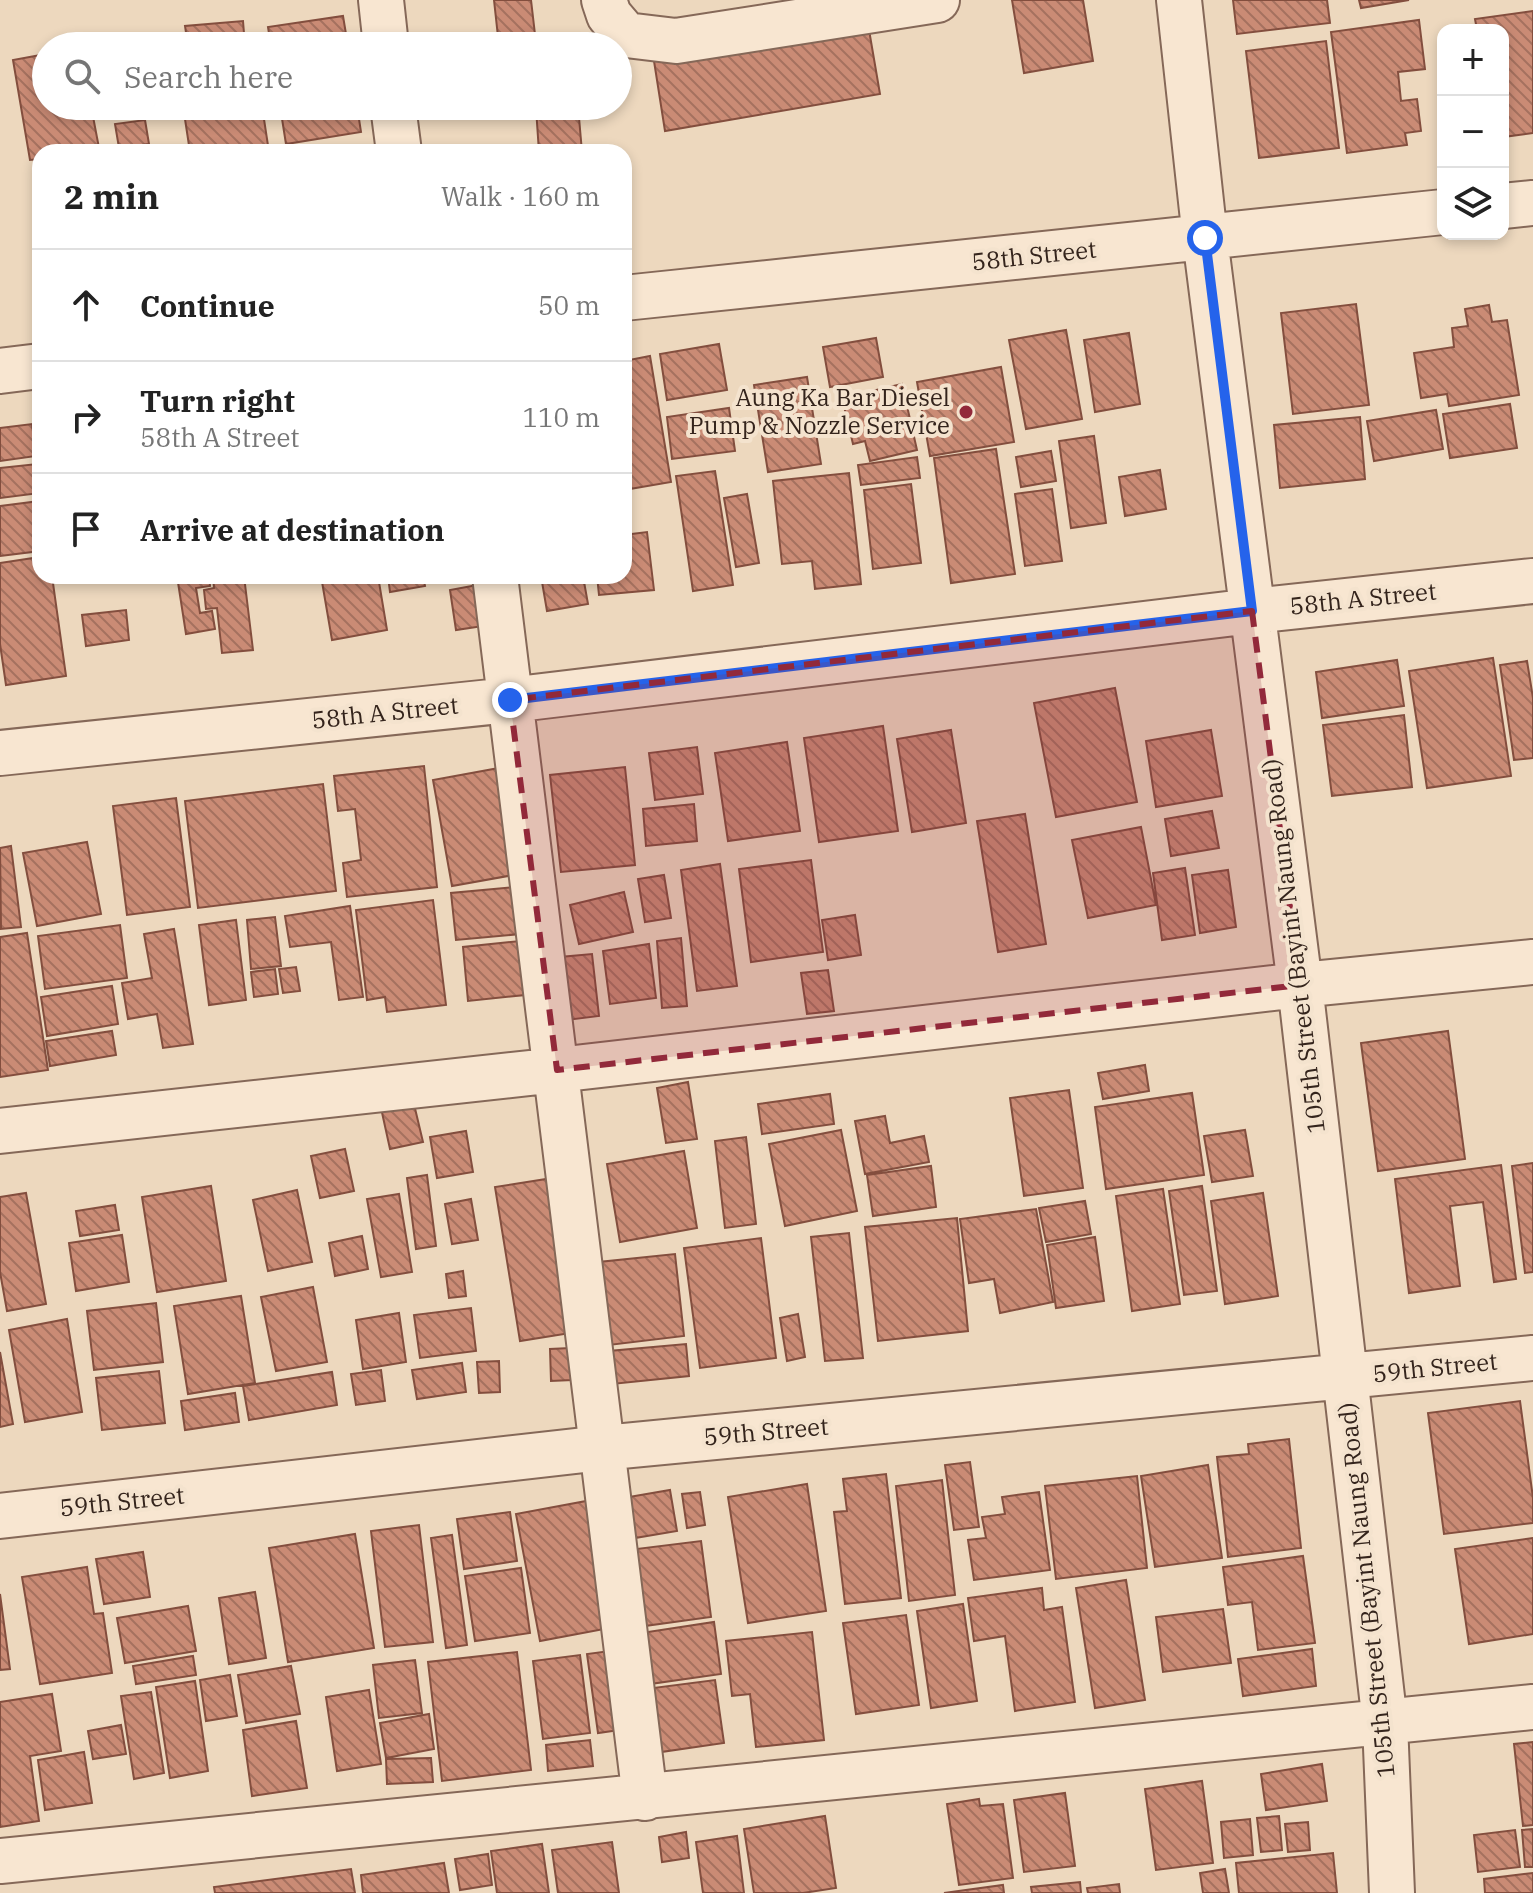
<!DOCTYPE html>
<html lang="en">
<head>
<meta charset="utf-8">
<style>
  body { margin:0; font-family:"IBM Plex Serif",serif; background:#f6f6f6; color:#222 }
  .controls { position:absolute; right:24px; top:24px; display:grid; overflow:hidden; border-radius:16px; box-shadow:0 4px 12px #0003 }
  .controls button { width:72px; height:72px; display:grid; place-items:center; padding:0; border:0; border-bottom:2px solid #e0e0e0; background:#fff; color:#222; font:40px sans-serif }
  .stop { position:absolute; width:24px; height:24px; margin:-18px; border:6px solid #2563eb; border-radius:50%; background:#fff }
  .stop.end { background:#2563eb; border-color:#fff; box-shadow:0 2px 8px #0008 }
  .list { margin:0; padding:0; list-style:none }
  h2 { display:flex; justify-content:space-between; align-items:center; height:104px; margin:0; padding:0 32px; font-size:34px }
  h2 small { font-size:26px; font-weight:400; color:#767676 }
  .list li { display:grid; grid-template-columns:52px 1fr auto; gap:24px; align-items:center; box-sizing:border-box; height:112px; padding:0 32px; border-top:2px solid #e0e0e0 }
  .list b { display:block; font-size:30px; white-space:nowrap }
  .list p { margin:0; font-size:26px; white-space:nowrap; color:#767676 }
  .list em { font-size:26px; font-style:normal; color:#767676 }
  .icon { flex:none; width:44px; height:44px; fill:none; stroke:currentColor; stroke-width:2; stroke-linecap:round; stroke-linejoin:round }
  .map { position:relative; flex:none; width:1533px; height:1893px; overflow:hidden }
  .search { position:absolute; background:#fff; box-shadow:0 4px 12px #0003; left:32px; top:32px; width:600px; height:88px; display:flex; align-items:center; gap:20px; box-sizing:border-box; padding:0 28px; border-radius:44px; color:#767676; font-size:30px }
  .panel { position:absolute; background:#fff; box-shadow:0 4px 12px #0003; left:32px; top:144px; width:600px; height:440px; border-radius:24px }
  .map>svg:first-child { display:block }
  .building { fill:url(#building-back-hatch); stroke:#834e3e; stroke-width:2 }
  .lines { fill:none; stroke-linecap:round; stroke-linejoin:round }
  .minor-casing { stroke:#856858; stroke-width:48 }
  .minor { stroke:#f8e6d1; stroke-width:44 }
  .route { stroke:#2563eb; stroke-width:10 }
  .marked { fill:#92293a; fill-opacity:0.2; stroke:#92293a; stroke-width:6; stroke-dasharray:16 10; stroke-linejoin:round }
  .poi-dot { fill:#92293a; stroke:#f4e3ce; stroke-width:3 }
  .labels { text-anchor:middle; stroke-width:8; stroke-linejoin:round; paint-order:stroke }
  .street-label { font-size:24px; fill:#34241c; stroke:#f4e3ce }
  .poi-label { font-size:24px; fill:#34241c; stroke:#f4e3ce; text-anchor:end }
</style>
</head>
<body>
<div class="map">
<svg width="1533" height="1893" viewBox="0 0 1533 1893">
  <defs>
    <pattern id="building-back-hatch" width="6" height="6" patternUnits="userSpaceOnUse" patternTransform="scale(2)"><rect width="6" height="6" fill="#ca8b75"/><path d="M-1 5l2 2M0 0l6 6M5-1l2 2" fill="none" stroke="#a5715f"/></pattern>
  </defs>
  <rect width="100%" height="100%" fill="#edd8be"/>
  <path class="building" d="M494,0h37l5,43 -37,3z
    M1012,0h71l10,61 -69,12z
    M1233,0h94l3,23 -93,11z
    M1359,0h50l-48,8z
    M1533,11v122l-30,4v-107h-26l-2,-11z
    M343,16l5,30h-77l-3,-19z
    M1419,20l6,49 -27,3 3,29 16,-2 4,32 -16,2 2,12 -60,8 -16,-121z
    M243,21l2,25h-57l-3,-20z
    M868,24l12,70 -215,37 -11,-70z
    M1326,41l13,107 -80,10 -13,-107z
    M46,54v52h45l8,42 -23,4h-36v7l-10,1 -17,-100z
    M183,106h79l7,46h-79z
    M280,106h77l4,26 -75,12z
    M578,106l4,46h-43l-3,-44z
    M145,120l4,24 -30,4 -4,-24z
    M1356,304l13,101 -76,9 -12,-101z
    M1489,305l3,17 15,-2 12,75 -70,11 -2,-12 -26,4 -7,-45 40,-6 -2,-19 16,-2 -3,-17z
    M1066,330l16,89 -56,10 -17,-89z
    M1129,333l11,71 -45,8 -11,-72z
    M876,338l7,39 -53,10 -7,-40z
    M719,344l8,46 -60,10 -7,-46z
    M650,356l21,126 -47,8v-129z
    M1001,367l13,75 -84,14 -13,-74z
    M807,377l14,87 -53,8 -14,-87z
    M902,384l15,66 -47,11 -5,-20 -12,3 -11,-46z
    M1510,404l7,44 -67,10 -7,-44z
    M729,408l6,43 -63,8 -5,-42z
    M1436,410l7,39 -69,12 -7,-40z
    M1360,417l5,62 -85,9 -6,-63z
    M32,424l4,32 -36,5v-33z
    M1094,436l12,87 -35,5 -12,-87z
    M996,449l19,125 -64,9 -17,-125z
    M1051,451l5,30 -35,6 -5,-30z
    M917,457l3,21 -59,7 -3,-20z
    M37,464l3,29 -40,5v-30z
    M1160,470l6,39 -41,7 -6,-39z
    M715,471l18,114 -40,6 -17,-115z
    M849,473l12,111 -46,5 -3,-28 -30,3 -9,-83z
    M911,484l10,79 -48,6 -9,-79z
    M1052,489l10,72 -37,5 -10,-72z
    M747,494l12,69 -23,4 -12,-69z
    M40,501v50l-40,5v-50z
    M647,532l7,58 -55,5 -2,-19h27v-41z
    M40,557v19h12l14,100 -60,9 -6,-41v-81z
    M177,576h32l1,10 -14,2 4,25 12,-2 3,18 -29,5z
    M213,576h31l9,74 -31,3 -5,-45 -11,1 -2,-19 10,-2z
    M321,576h57l9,54 -55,10z
    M388,576h35l2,10 -35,6z
    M433,576h48l-46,7z
    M541,576h42l5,28 -41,7z
    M483,584l7,41 -34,5 -6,-40z
    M126,610l3,30 -43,6 -4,-31z
    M1493,658l18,118 -84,12 -18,-117z
    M1397,660l7,46 -82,12 -6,-46z
    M1527,661l6,37v60l-19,2 -14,-95z
    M1115,688l22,114 -81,15 -22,-114z
    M1404,715l8,72 -80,9 -9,-71z
    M883,726l15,105 -79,11 -15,-104z
    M951,730l15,93 -54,9 -15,-93z
    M1211,730l11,66 -66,11 -10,-66z
    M787,742l13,89 -72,10 -13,-88z
    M697,747l6,47 -48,6 -6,-47z
    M424,766l13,121 -90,10 -4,-34 18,-3 -6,-51 -17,2 -4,-35z
    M625,767l10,98 -74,7 -11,-97z
    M499,768l20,106 -67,12 -19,-106z
    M323,784l13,107 -138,17 -13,-107z
    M176,798l14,109 -63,8 -14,-109z
    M694,804l3,37 -51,5 -3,-37z
    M1212,811l7,37 -48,8 -6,-37z
    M1025,814l21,130 -48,8 -21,-131z
    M1141,827l15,78 -68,13 -16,-78z
    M87,842l14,72 -64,12 -14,-73z
    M11,846l10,81 -20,2 -1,-81z
    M811,860l12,92 -72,10 -12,-93z
    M720,864l17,122 -40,5 -16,-121z
    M1185,868l10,67 -33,5 -9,-67z
    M1228,870l8,57 -36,6 -8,-58z
    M664,875l7,43 -26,4 -7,-43z
    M515,887l5,47 -64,6 -5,-47z
    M624,892l9,40 -54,12 -9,-39z
    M433,900l13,105 -59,7 -2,-15 -18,3 -11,-90z
    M350,906l13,91 -24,3 -8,-58 -41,5 -5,-31z
    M855,915l6,40 -33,5 -6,-40z
    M275,917l6,49 -30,3 -4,-49z
    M236,920l10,80 -37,5 -10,-80z
    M120,925l7,53 -82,11 -7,-53z
    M174,929l19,115 -30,4 -6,-34 -29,5 -6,-36 30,-5 -8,-44z
    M27,933l21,137 -48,7v-140z
    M681,938l6,68 -25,2 -5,-67z
    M520,941l5,54 -57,6 -5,-54z
    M649,944l7,54 -46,6 -7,-53z
    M592,954l7,62 -32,4 -7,-63z
    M296,967l4,24 -17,2 -4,-24z
    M275,969l3,25 -24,3 -3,-25z
    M828,970l6,41 -27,3 -6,-41z
    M112,986l6,38 -71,12 -6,-39z
    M112,1031l4,24 -66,11 -4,-25z
    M1448,1031l17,128 -87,12 -17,-128z
    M1145,1065l4,26 -46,8 -5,-26z
    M688,1082l9,57 -31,4 -9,-55z
    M1069,1090l14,98 -59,8 -14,-98z
    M1192,1093l12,82 -98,14 -11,-82z
    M830,1094l4,30 -72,10 -4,-30z
    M413,1100l10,42 -33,7 -9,-41z
    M885,1116l5,27 34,-7 5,26 -64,12 -10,-53z
    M841,1130l16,81 -72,15 -16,-82z
    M1245,1130l8,46 -41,6 -8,-46z
    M466,1131l7,41 -36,6 -7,-41z
    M746,1137l10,87 -31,4 -10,-87z
    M345,1149l9,42 -34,7 -9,-42z
    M684,1151l13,77 -77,14 -13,-78z
    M1533,1163v109l-8,1 -13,-107z
    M1501,1165l15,114 -22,3 -11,-80 -33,4 10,80 -51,7 -14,-114z
    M931,1166l5,41 -63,9 -6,-41z
    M427,1175l9,71 -20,3 -9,-71z
    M559,1177l24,154 -63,10 -25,-154z
    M211,1186l15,95 -69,11 -15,-95z
    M1202,1186l15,105 -33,4 -15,-104z
    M1163,1189l17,115 -48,7 -16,-115z
    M297,1190l15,72 -44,9 -15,-71z
    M26,1193l20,111 -39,7 -7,-39v-75z
    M1263,1193l15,103 -53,8 -14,-103z
    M399,1194l13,78 -31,5 -14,-78z
    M471,1199l7,41 -26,4 -7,-40z
    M1085,1201l6,33 -45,8 -7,-34z
    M115,1205l4,25 -39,6 -4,-25z
    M1036,1209l17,93 -53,11 -6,-34 -25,4 -9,-64z
    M957,1218l11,113 -90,10 -13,-114z
    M849,1233l14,125 -38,3 -14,-124z
    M122,1235l7,47 -53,9 -7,-48z
    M362,1236l6,33 -33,7 -6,-33z
    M1095,1237l9,64 -48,7 -9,-63z
    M761,1238l15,120 -76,10 -16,-120z
    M675,1254l9,82 -75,9 -10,-83z
    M463,1271l3,25 -17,2 -3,-24z
    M313,1287l14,75 -51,9 -15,-74z
    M241,1296l14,87 -67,11 -14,-88z
    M156,1303l7,59 -69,8 -7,-59z
    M471,1308l5,43 -56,7 -6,-43z
    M399,1313l7,49 -43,7 -7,-49z
    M798,1314l7,43 -18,4 -7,-43z
    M67,1319l15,93 -57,10 -16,-92z
    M686,1344l3,32 -77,8 -3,-33z
    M570,1348l2,32 -21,1 -1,-32z
    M0,1352l13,72 -13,3z
    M499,1361l1,31 -21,1 -2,-31z
    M462,1363l4,29 -49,7 -5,-29z
    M381,1370l4,31 -29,4 -5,-31z
    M159,1371l6,52 -63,7 -6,-52z
    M332,1372l5,33 -88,15 -6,-34z
    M235,1393l4,29 -54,8 -4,-29z
    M1520,1401l13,97v25l-89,11 -16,-121z
    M1289,1439l12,109 -73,9 -11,-100 32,-3 -1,-10z
    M970,1462l9,65 -25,3 -9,-65z
    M1208,1465l14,93 -67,9 -14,-91z
    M886,1474l15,124 -56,6 -11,-92 13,-1 -4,-32z
    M1137,1476l10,92 -91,11 -11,-93z
    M942,1480l13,115 -46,6 -13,-115z
    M807,1484l19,127 -78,12 -20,-126z
    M670,1490l7,41 -48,8 -6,-41z
    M700,1492l5,33 -18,3 -5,-34z
    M1039,1492l11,78 -76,10 -6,-40 18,-2 -4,-21 23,-3 -3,-17z
    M597,1499l23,127 -80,15 -24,-127z
    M510,1512l7,49 -53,8 -7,-50z
    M419,1525l14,117 -48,5 -14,-116z
    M355,1534l19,114 -86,14 -19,-114z
    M452,1535l15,110 -21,3 -15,-110z
    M1533,1538v96l-64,10 -14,-95z
    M701,1541l10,76 -81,11 -10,-77z
    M143,1552l7,45 -46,7 -8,-45z
    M1303,1556l12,87 -57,7 -6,-48 -24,3 -5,-38z
    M87,1567l7,47 9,-1 9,60 -72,11 -18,-107z
    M521,1568l9,65 -55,8 -10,-65z
    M1126,1580l19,120 -50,8 -19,-120z
    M1042,1588l2,22 18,-3 13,95 -60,9 -10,-75 -31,5 -6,-43z
    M255,1592l11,66 -37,6 -10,-66z
    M0,1594l10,75 -10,1z
    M963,1604l14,97 -46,7 -14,-97z
    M188,1606l8,45 -71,12 -8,-45z
    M1223,1609l8,54 -68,9 -7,-55z
    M906,1615l13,90 -63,9 -13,-91z
    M714,1622l7,52 -85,12 -8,-51z
    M812,1632l12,108 -68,7 -6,-53 -18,2 -6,-55z
    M1312,1649l4,37 -73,10 -5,-37z
    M617,1650l10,79 -29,4 -11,-79z
    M517,1652l14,118 -89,11 -14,-119z
    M580,1655l10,78 -47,6 -10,-78z
    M193,1656l3,19 -60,9 -3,-18z
    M415,1660l7,53 -43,5 -6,-53z
    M291,1666l9,48 -54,9 -8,-48z
    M230,1675l7,41 -31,5 -6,-41z
    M715,1680l9,63 -63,9 -8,-64z
    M195,1681l13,90 -38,7 -14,-91z
    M369,1690l12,74 -44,7 -11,-74z
    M151,1692l13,81 -30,6 -13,-83z
    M52,1694l9,57 -31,5 9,65 -39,6v-125z
    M429,1714l5,35 -48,9 -6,-35z
    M296,1721l11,67 -55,8 -9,-66z
    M121,1725l5,29 -33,5 -5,-28z
    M590,1740l3,26 -45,5 -2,-26z
    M1533,1742v83l-10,1 -9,-82z
    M84,1752l8,51 -47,7 -7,-50z
    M431,1758l2,24 -46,2 -1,-25z
    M1322,1764l5,37 -61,9 -5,-36z
    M1202,1781l11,82 -57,7 -11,-81z
    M1065,1793l10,73 -51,6 -10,-72z
    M979,1799l1,7 23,-2 10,74 -54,7 -12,-81z
    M825,1816l11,72 -33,5h-49l-10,-64z
    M1279,1816l3,34 -21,2 -4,-34z
    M1250,1819l3,36 -29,3 -3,-36z
    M1308,1822l2,28 -22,2 -3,-28z
    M1533,1829v38h-8l-3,-37z
    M1515,1830l5,37 -42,5 -4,-37z
    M686,1832l3,26 -27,4 -3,-25z
    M737,1836l7,57h-41l-7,-51z
    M612,1842l7,51h-61l-6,-43z
    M542,1844l7,49h-52l-6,-42z
    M1333,1853l4,40h-98l-3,-30z
    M488,1854l4,31 -32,5 -5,-31z
    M444,1863l5,30h-86l-2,-18z
    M351,1869l4,24h-140l-1,-6z
    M1225,1869l4,24h-26l-3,-20z
    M1533,1873v20h-48l-1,-14z
    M1080,1882l1,11h-49l-1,-6z
    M1119,1884l1,9h-32l-1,-5z
    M1003,1885l1,8h-60z"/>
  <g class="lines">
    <defs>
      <path id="minor" d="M381,0l5,46
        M604,0l5,15 17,20 50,6 261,-41
        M1179,0l26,238 95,747 85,738 7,170
        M393,106l6,46
        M1503,206l30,-3
        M624,298l819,-86
        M0,371l40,-5
        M495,576l150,1222
        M0,753l510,-53 742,-89 281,-30
        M0,1131l557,-61 743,-85 233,-23
        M0,1516l602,-68 931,-90
        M0,1861l1533,-154"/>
    </defs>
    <use href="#minor" class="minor-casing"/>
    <use href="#minor" class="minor"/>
  </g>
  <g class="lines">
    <path class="route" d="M510,700l742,-89 -47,-373"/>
  </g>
  <path class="marked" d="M1252,611l48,374 -743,85 -47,-370z"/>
  <circle class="poi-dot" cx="966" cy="412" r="8"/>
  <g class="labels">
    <g class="street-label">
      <text transform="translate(1034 256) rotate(-6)" y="8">58th Street</text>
      <text transform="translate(1363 599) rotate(-6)" y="8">58th A Street</text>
      <text transform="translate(385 713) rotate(-6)" y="8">58th A Street</text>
      <text transform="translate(1294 946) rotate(-97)" y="8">105th Street (Bayint Naung Road)</text>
      <text transform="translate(1435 1368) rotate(-6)" y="8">59th Street</text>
      <text transform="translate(766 1432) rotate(-5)" y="8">59th Street</text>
      <text transform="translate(122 1502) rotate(-6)" y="8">59th Street</text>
      <text transform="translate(1367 1590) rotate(-96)" y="8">105th Street (Bayint Naung Road)</text>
    </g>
    <g class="poi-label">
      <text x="950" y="406">Aung Ka Bar Diesel<tspan x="950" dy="28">Pump &amp; Nozzle Service</tspan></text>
    </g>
  </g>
</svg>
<div class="controls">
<button>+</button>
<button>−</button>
<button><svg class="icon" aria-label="layers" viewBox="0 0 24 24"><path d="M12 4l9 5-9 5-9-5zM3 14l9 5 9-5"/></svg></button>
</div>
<div class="stop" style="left:1205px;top:238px"></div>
<div class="stop end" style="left:510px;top:700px"></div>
<div class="search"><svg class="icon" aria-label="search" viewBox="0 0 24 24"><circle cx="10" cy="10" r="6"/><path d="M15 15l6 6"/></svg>Search here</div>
<section class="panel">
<h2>2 min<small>Walk · 160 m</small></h2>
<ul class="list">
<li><svg class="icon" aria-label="ahead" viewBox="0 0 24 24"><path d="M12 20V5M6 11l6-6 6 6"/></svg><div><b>Continue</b></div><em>50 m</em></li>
<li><svg class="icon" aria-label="right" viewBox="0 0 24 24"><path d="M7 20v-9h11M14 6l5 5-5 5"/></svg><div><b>Turn right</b><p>58th A Street</p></div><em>110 m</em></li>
<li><svg class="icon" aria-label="arrive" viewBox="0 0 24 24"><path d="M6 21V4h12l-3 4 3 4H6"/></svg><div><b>Arrive at destination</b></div></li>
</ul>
</section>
</div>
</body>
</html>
